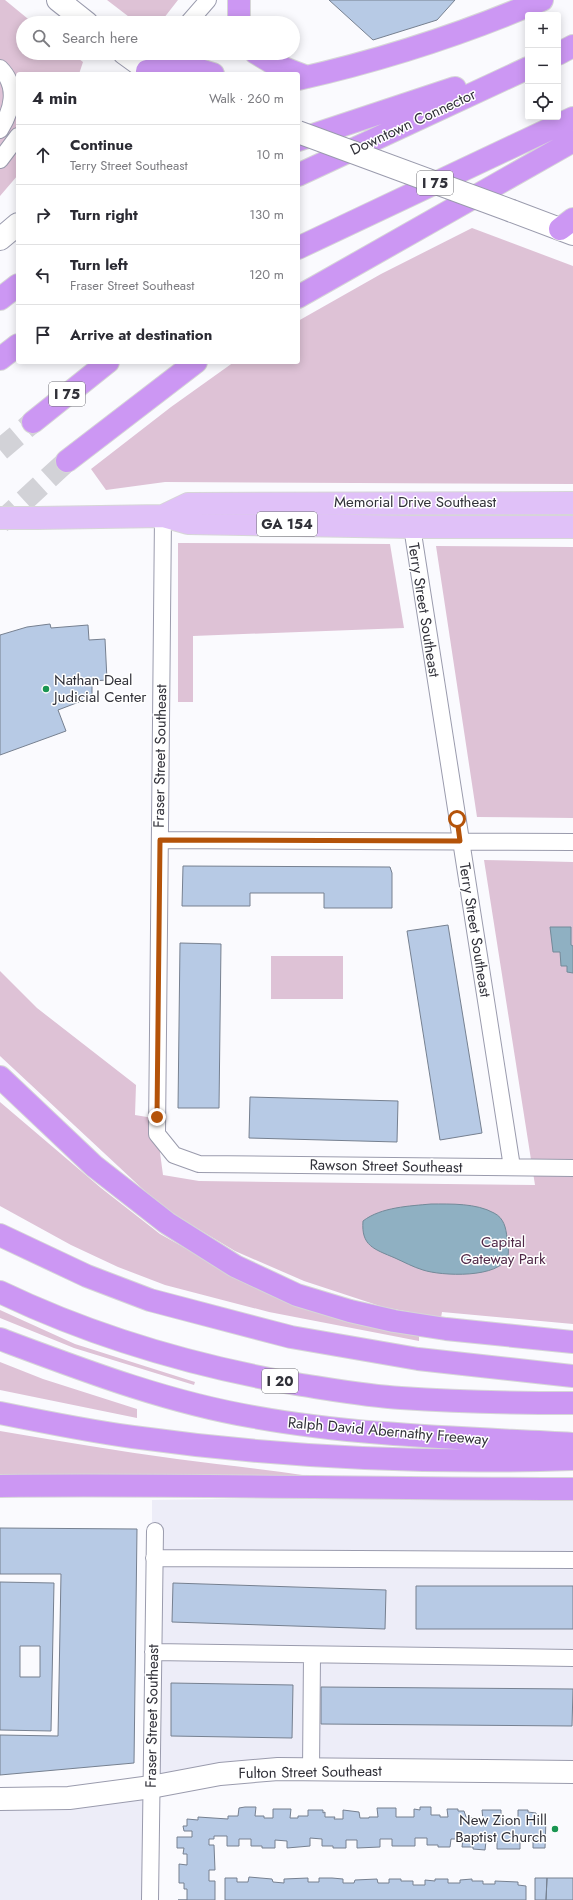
<!DOCTYPE html>
<html lang="en">
<head>
<meta charset="utf-8">
<style>
  body { margin:0; font-family:Jost,sans-serif; background:#f2f2f3; color:#2b2b33 }
  .controls { position:absolute; right:12px; top:12px; display:grid; overflow:hidden; border-radius:4px; box-shadow:0 2px 10px #0003 }
  .controls button { width:36px; height:36px; display:grid; place-items:center; padding:0; border:0; border-bottom:1px solid #e1e1e2; background:#fff; color:#2b2b33; font:20px sans-serif }
  .stop { position:absolute; width:12px; height:12px; margin:-9px; border:3px solid #b45309; border-radius:50%; background:#fff }
  .stop.end { background:#b45309; border-color:#fff; box-shadow:0 1px 4px #0008 }
  .list { margin:0; padding:0; list-style:none }
  h2 { display:flex; justify-content:space-between; align-items:center; height:52px; margin:0; padding:0 16px; font-size:17px }
  h2 small { font-size:13px; font-weight:400; color:#7c7c81 }
  .list li { display:grid; grid-template-columns:26px 1fr auto; gap:12px; align-items:center; box-sizing:border-box; height:60px; padding:0 16px; border-top:1px solid #e1e1e2 }
  .list b { display:block; font-size:15px; white-space:nowrap }
  .list p { margin:0; font-size:13px; white-space:nowrap; color:#7c7c81 }
  .list em { font-size:13px; font-style:normal; color:#7c7c81 }
  .icon { flex:none; width:22px; height:22px; fill:none; stroke:currentColor; stroke-width:2; stroke-linecap:round; stroke-linejoin:round }
  .map { position:relative; flex:none; width:573px; height:1900px; overflow:hidden }
  .search { position:absolute; background:#fff; box-shadow:0 2px 10px #0003; left:16px; top:16px; width:284px; height:44px; display:flex; align-items:center; gap:10px; box-sizing:border-box; padding:0 14px; border-radius:22px; color:#7c7c81; font-size:15px }
  .panel { position:absolute; background:#fff; box-shadow:0 2px 10px #0003; left:16px; top:72px; width:284px; height:292px; border-radius:4px }
  .map>svg:first-child { display:block }
  .built { fill:#ededf8 }
  .green { fill:#dec2d6 }
  .water { fill:#8fb0c2; stroke:#738a99 }
  .building { fill:#b7cae5; stroke:#768090; fill-rule:evenodd }
  .lines { fill:none; stroke-linecap:round; stroke-linejoin:round }
  .highway-tunnel { stroke:#d2d2d7; stroke-width:22; stroke-dasharray:22 11; stroke-linecap:butt }
  .street-casing { stroke:#9a9bad; stroke-width:18 }
  .secondary-casing { stroke:#9a9bad; stroke-width:24 }
  .primary-casing { stroke:#d6d6d7; stroke-width:24 }
  .highway-casing { stroke:#d6d6d7; stroke-width:24 }
  .street { stroke:#fff; stroke-width:16 }
  .secondary { stroke:#fff; stroke-width:22 }
  .primary { stroke:#e0c1f8; stroke-width:22 }
  .highway { stroke:#cc97f3; stroke-width:22 }
  .secondary-bridge-casing { stroke:#9a9bad; stroke-width:24; stroke-linecap:butt }
  .primary-bridge-casing { stroke:#d6d6d7; stroke-width:24; stroke-linecap:butt }
  .secondary-bridge { stroke:#fff; stroke-width:22 }
  .primary-bridge { stroke:#e0c1f8; stroke-width:22 }
  .route { stroke:#b45309; stroke-width:5 }
  .poi-dot { fill:#1a9552; stroke:#fff; stroke-width:1.5 }
  .labels { text-anchor:middle; stroke-width:3; stroke-linejoin:round; paint-order:stroke }
  .shield { fill:#fff; stroke:#6f6f74; stroke-width:1 }
  .shield-label { font-size:14px; font-weight:bold; fill:#313139 }
  .street-label { font-size:15px; fill:#313139; stroke:#fff }
  .poi-label { font-size:15px; fill:#313139; stroke:#fff; text-anchor:start }
  .park-label { font-size:15px; fill:#502948; stroke:#fff }
</style>
</head>
<body>
<div class="map">
<svg width="573" height="1900" viewBox="0 0 573 1900">
  <rect width="100%" height="100%" fill="#fafafe"/>
  <path class="built" d="M573,1494v270l-420,15 -3,121h-150v-103l152,-18v-279z"/>
  <path class="green" d="M0,0h5l28,23h-10v30h48l12,9 -4,12h-61v101l-18,21z
    M107,0h71l-18,23h-23z
    M472,228l101,38v218l-408,-2 -59,8 -15,-21 80,-62 63,-45h64v-41l83,-47z
    M178,543l212,1 14,84 -211,8v66h-15z
    M436,546l137,1v271l-96,-1z
    M484,860l89,2v462l-131,-12 -1,6 -58,-11 -79,-26 -69,-30 -72,-43 -163,-152v-85l37,37 99,77 -1,30 18,3 6,27 4,30 36,6 336,4z
    M271,956h72v43h-72z
    M0,1102l101,86 59,46 52,29 61,33 38,13 108,26v6l-150,-29 -104,-27 -47,-18 -47,-22 -71,-39z
    M0,1310l75,34 120,38 -1,3 -120,-37 -74,-30z
    M0,1362l43,17 94,30v9l-137,-28z
    M0,1431c59,10 118,20 177,28 44,6 88,10 132,17l-40,1 -70,-3h-199z"/>
  <path class="water" d="M550,927h21v18l2,1v27l-6,-1v-6h-6l-1,-14h-7z
    M431,1204c20,0 45,-1 63,9 10,5 12,15 13,25 1,6 2,13 1,18 -8,23 -67,20 -85,14 -10,-3 -19,-8 -28,-12 -21,-9 -34,-12 -32,-37 18,-14 47,-15 68,-17z"/>
  <path class="building" d="M329,0h126l-18,20 -64,20z
    M50,624l1,4 37,-3 1,15 16,-1 2,41 -15,1v16l-34,13 8,21 -66,24v-120l27,-8z
    M183,866l207,1 2,6v35h-68v-15h-74v13h-68z
    M448,925l34,208 -42,7 -33,-209z
    M180,943l41,1 -2,164h-41z
    M250,1097l148,4 -1,41 -148,-4z
    M0,1528l137,1 -3,234 -134,12v-40l58,1 3,-162h-61z
    M0,1582l54,1 -3,148 -51,-1zM20,1646h20v31h-20z
    M173,1583l213,7 -1,39 -213,-7z
    M416,1586h157v43h-157z
    M171,1683l122,2 -1,53 -121,-2z
    M321,1687l252,2 -1,37 -251,-2z
    M245,1807h11l-1,9h9v2h9v-9h18l-1,9h8v-2h10v-6h15v3l2,-1v5h10l-1,2h9v-9l16,2 1,6h9v-1h9l-1,-9h19v9h18v-8l6,1v-3h11v8h9v2h8l-1,-8h11v2h6l2,6 17,3 -1,-10h19v9h17v-9h10v2l8,1v4l10,1 -1,30h-12v-8h-13v9h-23v-8h-11l-1,9 -12,-1v-2h-11l1,-8h-12l-1,8h-12v-2h-11v-7h-12v8h-23v-7h-12v8l-23,1v-8h-11v8h-13v-2h-11v-7l-12,-1v8l-23,2v-7l-12,-1v8h-13v-2h-11v-7h-12v7h-12v-10h-13v3h-5v6h5l1,25h-6v11h6v19h-37h9v-11h-3v-6h-5v-19l8,1v-11h-4l1,-6h-7v-11h15v-6h-8l-1,-5h4v-7l11,1v-3l30,2v-3h10l1,-8z
    M249,1877l23,2 1,3 11,1v-4l24,-1v4h11v-4h13l11,1v4h11l1,-3 22,-1 1,4h11v-4h12v2h12v4h12v-5l10,1v-2h13v4h12v-3l12,-1v2h11v3h12v-3l23,1v3l8,1v14h-301v-22h12v4h11z
    M535,1878h12l-1,22h-11z
    M547,1878h26v22h-27z"/>
  <g class="lines">
    <path class="highway-tunnel" d="M0,450l33,-28
      M0,523l67,-62"/>
    <defs>
      <path id="street" d="M188,23l20,-23
        M0,68c19,19 12,42 0,62
        M147,71l16,-18
        M0,160l18,-24
        M163,516l-6,618 17,21 25,9 374,4
        M412,527l100,640
        M160,840l413,2
        M154,1558l419,2
        M153,1652l420,6
        M311,1770l1,-115
        M150,1900l5,-369"/>
      <path id="secondary" d="M58,0l29,23
        M124,53l29,21
        M512,211l61,23
        M0,239l18,-15
        M0,1799l69,-1 82,-11 69,-13 58,-5 295,3"/>
      <path id="primary" d="M163,516l25,-12 385,-1
        M37,518l126,-2 25,7 224,4h161"/>
      <path id="highway" d="M239,23v-23
        M256,53l20,12 31,12
        M558,54l15,-8
        M147,71l43,-4 23,7
        M298,79c84,-19 165,-45 244,-79
        M298,140l157,-52
        M298,175l230,-107
        M560,229l13,-10
        M298,248l275,-130
        M298,297l275,-156
        M0,299l18,-14
        M0,359l18,-14
        M33,422l75,-60
        M67,461l129,-99
        M0,1077l94,89 73,57 68,43 62,29 53,16 44,10 52,8 127,13
        M0,1235l87,41 63,24 141,37 127,22 155,17
        M0,1292c96,46 197,75 302,93 33,5 66,11 99,13 57,4 115,5 172,5
        M0,1339c83,31 166,63 254,78 105,19 213,21 319,27
        M0,1413c44,9 89,18 133,24 144,20 295,27 440,22
        M0,1486c191,-2 382,3 573,3"/>
    </defs>
    <use href="#street" class="street-casing"/>
    <use href="#secondary" class="secondary-casing"/>
    <use href="#primary" class="primary-casing"/>
    <use href="#highway" class="highway-casing"/>
    <use href="#street" class="street"/>
    <use href="#secondary" class="secondary"/>
    <use href="#primary" class="primary"/>
    <use href="#highway" class="highway"/>
    <defs>
      <path id="secondary-bridge" d="M298,132l214,79"/>
      <path id="primary-bridge" d="M0,518h37"/>
    </defs>
    <use href="#secondary-bridge" class="secondary-bridge-casing"/>
    <use href="#primary-bridge" class="primary-bridge-casing"/>
    <use href="#secondary-bridge" class="secondary-bridge"/>
    <use href="#primary-bridge" class="primary-bridge"/>
  </g>
  <g class="lines">
    <path class="route" d="M157,1117l3,-277 300,1 -3,-22"/>
  </g>
  <g class="poi-dot">
    <circle cx="46" cy="689" r="4"/>
    <circle cx="555" cy="1829" r="4"/>
  </g>
  <g class="labels">
    <g class="shield">
      <rect x="417" y="171" width="36" height="24" rx="3"/>
      <rect x="49" y="382" width="36" height="24" rx="3"/>
      <rect x="257" y="512" width="60" height="24" rx="3"/>
      <rect x="262" y="1369" width="36" height="24" rx="3"/>
    </g>
    <g class="shield-label">
      <text x="435" y="188">I 75</text>
      <text x="67" y="399">I 75</text>
      <text x="287" y="529">GA 154</text>
      <text x="280" y="1386">I 20</text>
    </g>
    <g class="street-label">
      <text transform="translate(413 122) rotate(-25)" y="5">Downtown Connector</text>
      <text x="415" y="507">Memorial Drive Southeast</text>
      <text transform="translate(424 610) rotate(81)" y="5">Terry Street Southeast</text>
      <text transform="translate(160 756) rotate(-89)" y="5">Fraser Street Southeast</text>
      <text transform="translate(475 930) rotate(81)" y="5">Terry Street Southeast</text>
      <text transform="translate(386 1166) rotate(1)" y="5">Rawson Street Southeast</text>
      <text transform="translate(388 1431) rotate(5)" y="5">Ralph David Abernathy Freeway</text>
      <text transform="translate(152 1716) rotate(-89)" y="5">Fraser Street Southeast</text>
      <text transform="translate(310 1772) rotate(-1)" y="5">Fulton Street Southeast</text>
    </g>
    <g class="poi-label">
      <text x="54" y="685">Nathan Deal<tspan x="54" dy="17">Judicial Center</tspan></text>
      <text x="547" y="1825" text-anchor="end">New Zion Hill<tspan x="547" dy="17">Baptist Church</tspan></text>
    </g>
    <g class="park-label">
      <text x="503" y="1247">Capital<tspan x="503" dy="17">Gateway Park</tspan></text>
    </g>
  </g>
</svg>
<div class="controls">
<button>+</button>
<button>−</button>
<button><svg class="icon" aria-label="locate" viewBox="0 0 24 24"><circle cx="12" cy="12" r="6"/><path d="M12 2v4M12 18v4M2 12h4M18 12h4"/></svg></button>
</div>
<div class="stop" style="left:457px;top:819px"></div>
<div class="stop end" style="left:157px;top:1117px"></div>
<div class="search"><svg class="icon" aria-label="search" viewBox="0 0 24 24"><circle cx="10" cy="10" r="6"/><path d="M15 15l6 6"/></svg>Search here</div>
<section class="panel">
<h2>4 min<small>Walk · 260 m</small></h2>
<ul class="list">
<li><svg class="icon" aria-label="ahead" viewBox="0 0 24 24"><path d="M12 20V5M6 11l6-6 6 6"/></svg><div><b>Continue</b><p>Terry Street Southeast</p></div><em>10 m</em></li>
<li><svg class="icon" aria-label="right" viewBox="0 0 24 24"><path d="M7 20v-9h11M14 6l5 5-5 5"/></svg><div><b>Turn right</b></div><em>130 m</em></li>
<li><svg class="icon" aria-label="left" viewBox="0 0 24 24"><path d="M17 20v-9H6M10 6l-5 5 5 5"/></svg><div><b>Turn left</b><p>Fraser Street Southeast</p></div><em>120 m</em></li>
<li><svg class="icon" aria-label="arrive" viewBox="0 0 24 24"><path d="M6 21V4h12l-3 4 3 4H6"/></svg><div><b>Arrive at destination</b></div></li>
</ul>
</section>
</div>
</body>
</html>
